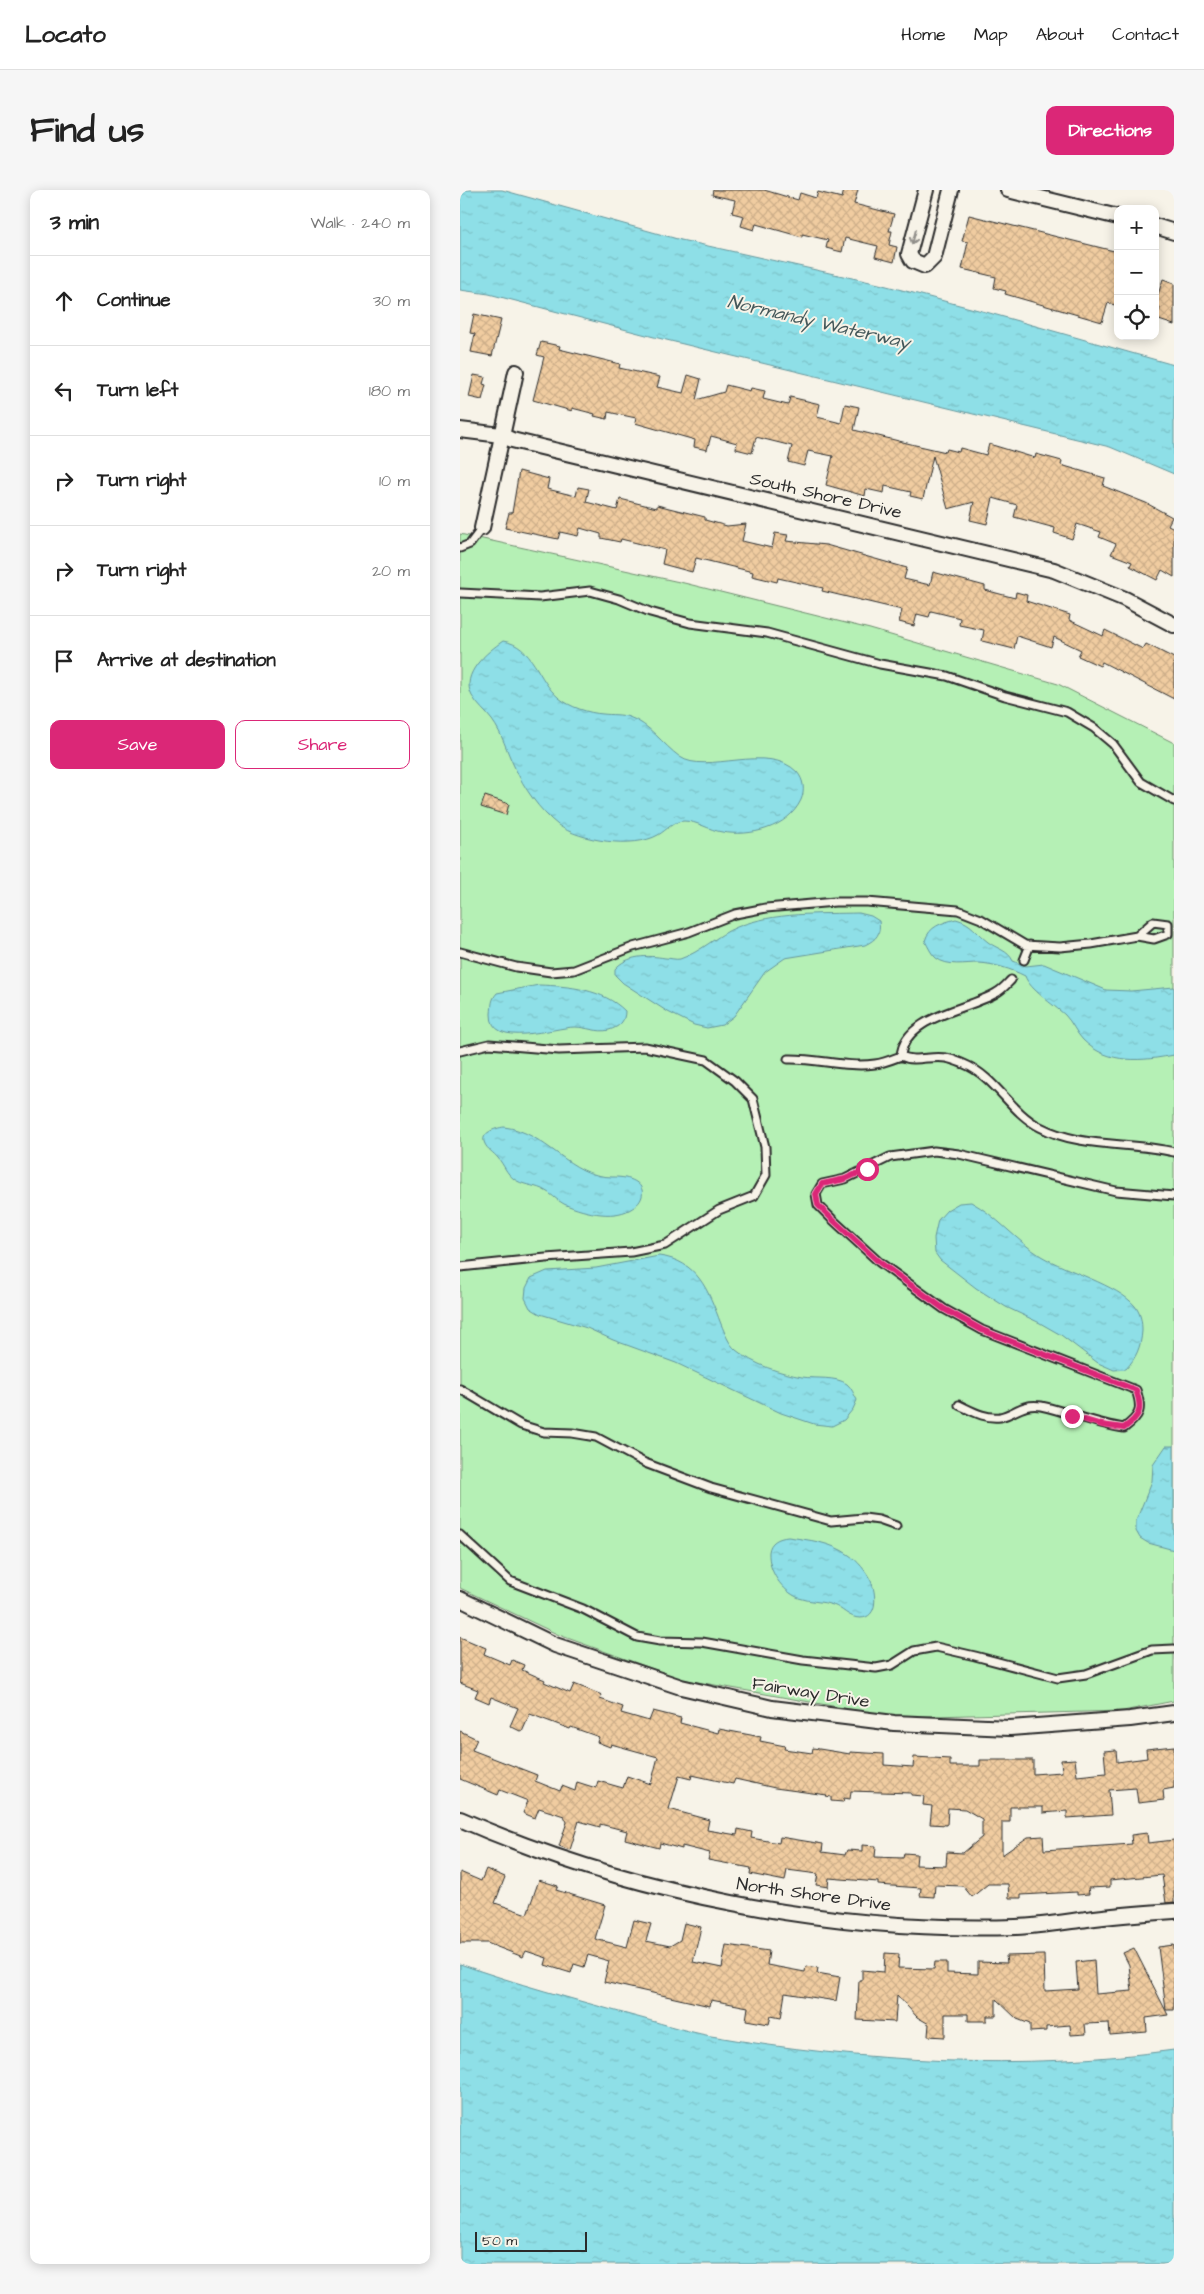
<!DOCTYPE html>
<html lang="en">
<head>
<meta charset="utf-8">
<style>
  body { margin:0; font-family:"Architects Daughter",sans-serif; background:#f6f6f6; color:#222 }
  .controls { position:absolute; right:15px; top:15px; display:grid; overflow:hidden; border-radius:10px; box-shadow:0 2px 12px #0003 }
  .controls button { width:45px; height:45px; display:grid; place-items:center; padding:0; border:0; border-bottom:1px solid #e0e0e0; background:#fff; color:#222; font:25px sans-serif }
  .scale { position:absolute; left:15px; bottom:12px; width:112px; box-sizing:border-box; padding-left:5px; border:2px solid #2b2b2b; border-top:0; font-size:14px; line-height:18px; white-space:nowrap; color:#2b2b2b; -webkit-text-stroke:4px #f7f3e8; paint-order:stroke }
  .stop { position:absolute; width:15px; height:15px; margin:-11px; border:4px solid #db2777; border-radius:50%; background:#fff }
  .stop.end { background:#db2777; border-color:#fff; box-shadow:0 1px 5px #0008 }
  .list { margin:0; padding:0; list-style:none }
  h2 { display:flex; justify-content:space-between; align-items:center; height:65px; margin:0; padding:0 20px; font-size:21px }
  h2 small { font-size:16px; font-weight:400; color:#767676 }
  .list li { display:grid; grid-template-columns:32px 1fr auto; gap:15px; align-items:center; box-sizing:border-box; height:90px; padding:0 20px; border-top:1px solid #e0e0e0 }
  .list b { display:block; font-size:19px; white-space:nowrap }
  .list em { font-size:16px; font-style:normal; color:#767676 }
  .actions { display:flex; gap:10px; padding:15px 20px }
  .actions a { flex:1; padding:11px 0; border:1px solid #db2777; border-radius:10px; text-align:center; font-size:18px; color:#db2777 }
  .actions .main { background:#db2777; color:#fff }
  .icon { flex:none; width:28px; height:28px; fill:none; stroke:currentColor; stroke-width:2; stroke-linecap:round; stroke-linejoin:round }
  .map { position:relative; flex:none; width:714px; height:2074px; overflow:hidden; border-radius:10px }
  header { display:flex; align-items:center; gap:30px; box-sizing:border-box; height:70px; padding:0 25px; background:#fff; border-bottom:1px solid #e0e0e0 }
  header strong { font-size:24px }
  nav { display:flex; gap:28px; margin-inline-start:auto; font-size:18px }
  .intro { display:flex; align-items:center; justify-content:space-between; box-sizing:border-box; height:120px; padding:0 30px }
  h1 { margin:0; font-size:35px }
  .button { padding:12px 22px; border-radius:10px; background:#db2777; color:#fff; font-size:18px; font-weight:700 }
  main { display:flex; gap:30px; padding:0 30px }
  aside { flex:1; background:#fff; border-radius:10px; box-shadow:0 2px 12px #0003 }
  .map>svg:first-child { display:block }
  .grass { fill:#b5f0b5; stroke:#708e70 }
  .water { fill:url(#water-ripples); stroke:#66979c }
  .building { fill:url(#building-cross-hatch); stroke:#2b2b2b; fill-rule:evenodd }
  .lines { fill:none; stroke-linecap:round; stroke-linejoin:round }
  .lane-casing { stroke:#2b2b2b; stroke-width:11 }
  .street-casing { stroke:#2b2b2b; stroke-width:18 }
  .lane { stroke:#f7f3e8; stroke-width:7 }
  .street { stroke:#f7f3e8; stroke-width:14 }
  .oneway { stroke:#918f8a }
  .route { stroke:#db2777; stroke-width:6 }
  .labels { text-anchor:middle; stroke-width:4; stroke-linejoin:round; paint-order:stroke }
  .street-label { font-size:18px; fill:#2b2b2b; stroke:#f7f3e8 }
  .water-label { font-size:19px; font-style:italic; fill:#44585a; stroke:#f7f3e8 }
</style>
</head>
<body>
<header>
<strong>Locato</strong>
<nav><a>Home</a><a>Map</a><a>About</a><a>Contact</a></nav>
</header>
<div class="intro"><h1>Find us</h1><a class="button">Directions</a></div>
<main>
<aside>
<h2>3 min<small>Walk · 240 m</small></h2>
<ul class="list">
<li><svg class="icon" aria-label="ahead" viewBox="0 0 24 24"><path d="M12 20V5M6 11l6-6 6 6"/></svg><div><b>Continue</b></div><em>30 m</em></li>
<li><svg class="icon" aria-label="left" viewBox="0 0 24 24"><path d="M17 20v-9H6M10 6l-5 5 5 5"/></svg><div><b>Turn left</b></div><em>180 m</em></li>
<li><svg class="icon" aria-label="right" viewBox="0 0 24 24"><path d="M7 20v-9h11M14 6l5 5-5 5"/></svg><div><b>Turn right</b></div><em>10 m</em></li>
<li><svg class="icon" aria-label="right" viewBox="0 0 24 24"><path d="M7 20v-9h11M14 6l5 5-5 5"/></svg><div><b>Turn right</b></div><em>20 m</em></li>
<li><svg class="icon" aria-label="arrive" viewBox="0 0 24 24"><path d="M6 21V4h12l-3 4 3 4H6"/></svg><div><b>Arrive at destination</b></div></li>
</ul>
<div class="actions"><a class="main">Save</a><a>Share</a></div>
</aside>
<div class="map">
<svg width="714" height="2074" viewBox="0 0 714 2074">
  <defs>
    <pattern id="water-ripples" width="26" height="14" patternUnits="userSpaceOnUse" patternTransform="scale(1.25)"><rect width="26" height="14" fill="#8edfe7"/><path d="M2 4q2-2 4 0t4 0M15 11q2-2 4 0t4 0" fill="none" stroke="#7bc0c6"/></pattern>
    <pattern id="building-cross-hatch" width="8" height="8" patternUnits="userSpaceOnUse" patternTransform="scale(1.25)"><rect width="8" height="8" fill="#f0cca0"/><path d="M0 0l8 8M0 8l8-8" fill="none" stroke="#ceaf8a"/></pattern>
  </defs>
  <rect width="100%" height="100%" fill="#f7f3e8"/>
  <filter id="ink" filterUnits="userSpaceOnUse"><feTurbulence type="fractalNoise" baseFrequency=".02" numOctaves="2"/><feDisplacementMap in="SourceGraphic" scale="10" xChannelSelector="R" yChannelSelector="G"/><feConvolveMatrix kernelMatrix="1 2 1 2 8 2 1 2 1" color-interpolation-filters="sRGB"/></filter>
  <g filter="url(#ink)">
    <path class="grass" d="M0,344l224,49 186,46 188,55 116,59v958l-51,10 -229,6 -213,-38 -122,-44 -99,-47z"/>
    <path class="water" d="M0,0h42l179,50 198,44 107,28 188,53v109l-64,-27 -456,-110 -165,-43 -29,-4z
      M43,451c31,5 34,39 56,57 11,9 29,15 44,16 8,1 18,0 26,3 21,7 33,27 51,40 25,18 88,-15 117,15 7,8 8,19 4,28 -13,28 -51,37 -79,32 -13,-2 -25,-11 -38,-11 -11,0 -17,9 -26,14 -24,14 -78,6 -100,-10 -19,-15 -34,-37 -44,-59 -8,-16 -11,-31 -22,-46 -6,-8 -15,-15 -20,-24 -12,-22 15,-44 31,-55z
      M399,723l12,3 8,5c2,13 -2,18 -14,24l-80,13 -20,14 -31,44 -12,9 -15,3 -13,-3 -26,-13 -45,-29 -8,-8v-6c12,-14 33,-14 50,-11 5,0 11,2 15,1 21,-7 37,-24 57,-32 37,-15 83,-13 122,-14z
      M496,729c16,4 20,14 32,23 9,7 20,8 25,19l13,5 18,-2 62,26 25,1 43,-4v68c-31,6 -66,10 -91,-15 -7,-7 -11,-18 -18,-25 -12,-11 -35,-25 -40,-39 -14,-7 -30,-12 -46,-13 -14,0 -31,4 -43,-5 -5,-4 -8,-12 -11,-17 4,-15 17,-18 31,-22z
      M79,795c30,1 64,4 86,26 0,11 -6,16 -16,19 -11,3 -23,-3 -34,-3 -20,0 -85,23 -84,-13 1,-10 0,-14 6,-21z
      M44,937c43,5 65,50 108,50 49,-1 34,42 -11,37 -12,-1 -26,-5 -37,-10 -8,-4 -13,-11 -22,-15 -9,-4 -20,-4 -28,-10 -8,-6 -10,-14 -16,-21 -4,-5 -11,-9 -13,-14 -6,-11 11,-16 19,-17z
      M511,1012c26,14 44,38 70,54 25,15 77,29 94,50 6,8 7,16 7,25 -1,16 -6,27 -16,38l-12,1 -16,-7 -37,-28 -21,-12 -34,-16 -30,-19 -36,-28 -5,-7 -1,-15 4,-18 9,-10 12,-7z
      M199,1066c39,5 49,34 62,68 4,9 7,19 15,26 18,15 44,23 66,27 13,2 34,-1 45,7 5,4 7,11 10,16l-4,9 -9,11 -12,6 -18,-2 -33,-11 -105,-50 -63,-23 -26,-12 -47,-14 -10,-6 -5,-10 1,-10 5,-10 16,-7 49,-3z
      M706,1256h8v104l-26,-7 -8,-5 -4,-7v-10l16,-40 1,-16z
      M328,1347c21,3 43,5 61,18 9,6 17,16 22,26 5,12 8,37 -11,37 -11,0 -18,-10 -27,-13 -11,-4 -23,-3 -34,-7 -17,-7 -31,-27 -30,-46 1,-10 9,-14 19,-15z
      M0,1774c56,20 113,35 170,51 27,7 54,16 81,21 151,26 311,35 463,14v214h-714z"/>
    <path class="building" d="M253,0h51l34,10 2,-7 16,5 2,-6 24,6 2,-8h14l-4,14 40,10 -5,17h3l-3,14 8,2 -3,15 -19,-5 3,-11 -33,-8 -3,14 -16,-4 2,-8 -26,-6v3l-46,-13 -2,6 -13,-4 3,-10 -12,-3 3,-13 -23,-5z
      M509,25l149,37v54l-10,-3 -6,19 -97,-28 1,-3 -12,-3 2,-11 -34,-8 6,-27 -6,-1z
      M703,89l11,4v42l-18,-6 4,-11 -5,-2v-2z
      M14,124l27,6 -9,36 -21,-4 4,-18 -5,-1z
      M81,152l19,4 -1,3 61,15 -1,4 41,9 -3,10 26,6 5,-18 13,4 -5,21 28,-8 2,-7 24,6 1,-3 14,3 -2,8 25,6 2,-8 30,7 -3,13 24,6 4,-19 14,3 -5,23 61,15 31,7 1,-3 12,3 1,-4 26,7 3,-11 46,14 1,-4 26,7 -1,4 44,13 -2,8 43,17 26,14 -4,8 6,3v49l-12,-7 -5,10 -27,-14 2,-4 -21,-8 5,-10 -17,-7 2,-5 -24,-8 -5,15 -18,-6 1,-5 -41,-11 3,-12 -24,-7 -6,26 -17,-4 4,-18 -26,7 -15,-53 -10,43 -13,-3 1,-4 -26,-6 -1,7 -18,-4 -1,7 -39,-11 7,-29 -25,-5 -4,15 -16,-4 4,-16 -36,-9 -4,16 -16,-4 1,-6 -26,-7 -4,14 -13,-3 1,-7 -60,-17 1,-5 -28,-6 -1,7 -13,-3 1,-2 -23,-6v3l-39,-11 11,-43 -7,-2z
      M14,185l11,2 -2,7 3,1 -4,15 -13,-3z
      M59,281l30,8 -2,10 29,7 2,-9 11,2 -3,13 31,8 3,-11 37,9v-3l48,12v3l22,6 19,-2 -4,17 30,7 3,-15 13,2 -2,6 40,4 81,23 -3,11 26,6 3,-13 52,14v4l30,8 1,-6 11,3 -1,6 44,14 -1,5 34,16 2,-6 38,19 3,-5 28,14v41l-72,-37 -2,4 -22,-10 3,-6 -27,-13 -3,10 -34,-11 -3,13 -32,-8 2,-11 -25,-5 1,-7 -29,-7 -2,6 -12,-3 -3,12 -15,-4 3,-12 -80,-19 1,-3 -45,-10 -1,4 -25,-6 1,-4 -57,-14 -4,14 -30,-8 3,-14 -44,-11 -1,3 -19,-4v-4l-21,-6 -2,8 -18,-4 -2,7 -53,-11 4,-15h3z
      M25,606l24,8 -3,11 -25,-8z
      M0,1447l26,11 -2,6 26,11 2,-5 12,5 -2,5 23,10 -1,2 26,11 4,-9 28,11 -2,4 23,8 -2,6 28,8 4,-10 28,7 -1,5 38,10 1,-4 42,8 -1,4 25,5 -1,3 28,4 1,-5 37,6v-2l34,2v11l29,2 1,-10 36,2v7h30v-6h53v14l29,-2 -1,-12 14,-1 2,17 29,-3 -2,-22 12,-1 1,12 30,-4 -1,-9 28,-3v42l-11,2 1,10 -26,3 -2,-15 -27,2 2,25 -44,3v-7l-24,2v-6h-33v15h-8v33l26,-18 15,-1 1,14 88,-6 -1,-9 16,-2 1,10 26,-3v62l-8,1 -4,-28 -52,5v7l-22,1 1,6 -12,1v-3l-56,3v3h-12l-1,-14h-20l-16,13 -9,-11 -28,-1 -1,12 -14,-1 1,-8 -43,-3v-3l-49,-4 -1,9 -12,-2 2,-11 -31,-4 -2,11 -35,-7 1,-6 -43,-8 2,-7 -28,-7v3l-22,-6 -1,5 -34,-9 2,-8 -27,-7v3l-21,-6 -9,29 -11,-4 8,-24 -3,-6 -25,-8 -4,10 -12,-5 5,-12 -28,-11 -2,5 -38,-16v-48l17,8 -5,11 65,25 -2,6 25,10 2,-5 13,5 2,-9 19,6 2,-7 25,7 4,-12 24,8 7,-27 -47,-13 -1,3 -13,-5 2,-5 -28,-10 -1,2 -40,-15 -8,18 -12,-6 8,-18 -27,-11 -2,6 -14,-6 3,-7 -18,-7zM232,1585l41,9 2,-5 40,9 52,7 -1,1 5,1v4l12,1 1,-4 6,1 1,-8 60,2v2l13,1 -1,9 9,1 -2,18 17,1 1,-17 17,1 17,10v18l-19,16 -16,-1 -1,14 -30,-1 1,-11 -13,-1 -1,5 -28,-1 1,-11 -14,-1v6l-15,-1 -2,5 -23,-3 1,-8 -43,-7 -1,6 -28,-5 1,-6 -14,-3 -1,6 -30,-5 2,-10 -40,-11 10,-33 12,3z
      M26,1679l19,8 -10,26 32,11 12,-34 19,6 -2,4 49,15 -10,34 32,8 7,-27 17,4 -5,17 24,5 10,-6 4,-17 17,4 -8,35 29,6 4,-23 43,6 -2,14 38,7 1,-6 12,2 -1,5 23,4 -4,24 -51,-8 -4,25 -10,-2 -2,8 -23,-4 2,-13 -37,-7 -1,6 -106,-24 5,-21 -21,-6 -4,12 -10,-3 -3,9 -26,-8 2,-7 -21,-7 -3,6 -36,-14h-27v-71l21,9z
      M714,1755v65h-8l-8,-63z
      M674,1758l34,67 -22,3 1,14 -37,3 -1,-12 -24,1 1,10 -15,1 -1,-10 -24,2v4l-16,1v-8l-13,-5 -21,-20v17h-9v5h-19v-7h-23v23l-17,-1 1,-12 -12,-7 -20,-22 -2,27 -38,-2 2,-40h3v-10l22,2 1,-19 14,1 -1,14 36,1 1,-7h12v11l31,1v-12l29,1 -1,-7 38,-1 1,36 33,-2 -2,-27 18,-2 2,34 36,-3 -3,-26 -6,-12z"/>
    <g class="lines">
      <defs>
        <path id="lane" d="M0,358l10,-4 12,-16
          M0,403l80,4 50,-6 29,8 31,13 40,11 77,10 113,31 67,12 58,20 62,16 27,16 19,16 28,38 33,19
          M0,762l56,15 35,5 23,-2 59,-23 56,-15 46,-18 31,-6 69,-6h32l91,8 23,9 44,26 35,2 31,-3 46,-8 17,3 14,-5v-10l-15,-2 -16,14
          M564,770l6,-15
          M551,790c-5,5 -9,10 -15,13 -28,17 -92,23 -95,63 14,7 30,-1 45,2 6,1 13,4 18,6 32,13 46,48 76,63 42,22 90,14 134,25
          M0,861l29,-7 70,6 86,-3 61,13 29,21 18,18 12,48 1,28 -12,21 -35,14 -54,35 -34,7 -85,6 -86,9
          M328,869c29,-1 58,9 87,5 9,-1 18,-5 26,-8
          M0,1199l61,36 23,7 28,1 24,4 49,26 66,25 120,33 33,-3 15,2 17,6
          M499,1215c13,6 26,14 41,12 15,-3 22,-14 41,-11 28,6 54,18 83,22 16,-12 19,-18 12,-38l-154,-60 -38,-21 -65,-47 -47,-43 -14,-14 -2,-11 6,-10 23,-5 45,-22 44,-6 25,3 157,37 58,5
          M0,1345l50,46 73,28 54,28 23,4 42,1 101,18 73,8 16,-3 22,-14 22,-4 39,9 83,22 28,-4 66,-24 22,-1"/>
        <path id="street" d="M466,0l-17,64 4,7 12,5 9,-9 17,-67
          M548,0l110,27
          M695,36l19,6
          M0,240l41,5 11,5 542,130 71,29 49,26
          M22,338l34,-156
          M0,1409l95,46 126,42 91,21 122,15 116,5 120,-9 44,-6
          M0,1629c168,74 373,114 556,108 24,-1 48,-5 71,-8 29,-4 58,-6 87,-8"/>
      </defs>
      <use href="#lane" class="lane-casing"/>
      <use href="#street" class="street-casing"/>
      <use href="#lane" class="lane"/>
      <use href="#street" class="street"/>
    </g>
    <defs><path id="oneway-shaft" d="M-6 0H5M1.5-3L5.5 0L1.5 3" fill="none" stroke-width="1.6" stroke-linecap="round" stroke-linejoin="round" transform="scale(1.25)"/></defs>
    <use class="oneway" href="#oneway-shaft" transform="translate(454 47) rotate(105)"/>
  </g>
  <g class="lines" filter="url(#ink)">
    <path class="route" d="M407,979l-22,10 -23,5 -6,10 2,11 14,14 47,43 65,47 38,21 154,60c7,20 4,26 -12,38l-22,-3 -30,-9"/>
  </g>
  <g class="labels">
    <g class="street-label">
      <text transform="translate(366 305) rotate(13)" y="6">South Shore Drive</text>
      <text transform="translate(351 1502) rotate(9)" y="6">Fairway Drive</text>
      <text transform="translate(354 1704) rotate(8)" y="6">North Shore Drive</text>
    </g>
    <g class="water-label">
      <text transform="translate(359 131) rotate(13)" y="7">Normandy Waterway</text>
    </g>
  </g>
</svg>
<div class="controls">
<button>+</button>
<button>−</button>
<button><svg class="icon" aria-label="locate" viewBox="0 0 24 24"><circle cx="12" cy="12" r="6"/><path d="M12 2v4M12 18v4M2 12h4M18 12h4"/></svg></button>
</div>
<div class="scale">50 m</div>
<div class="stop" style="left:407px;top:979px"></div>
<div class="stop end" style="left:612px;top:1226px"></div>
</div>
</main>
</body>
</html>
